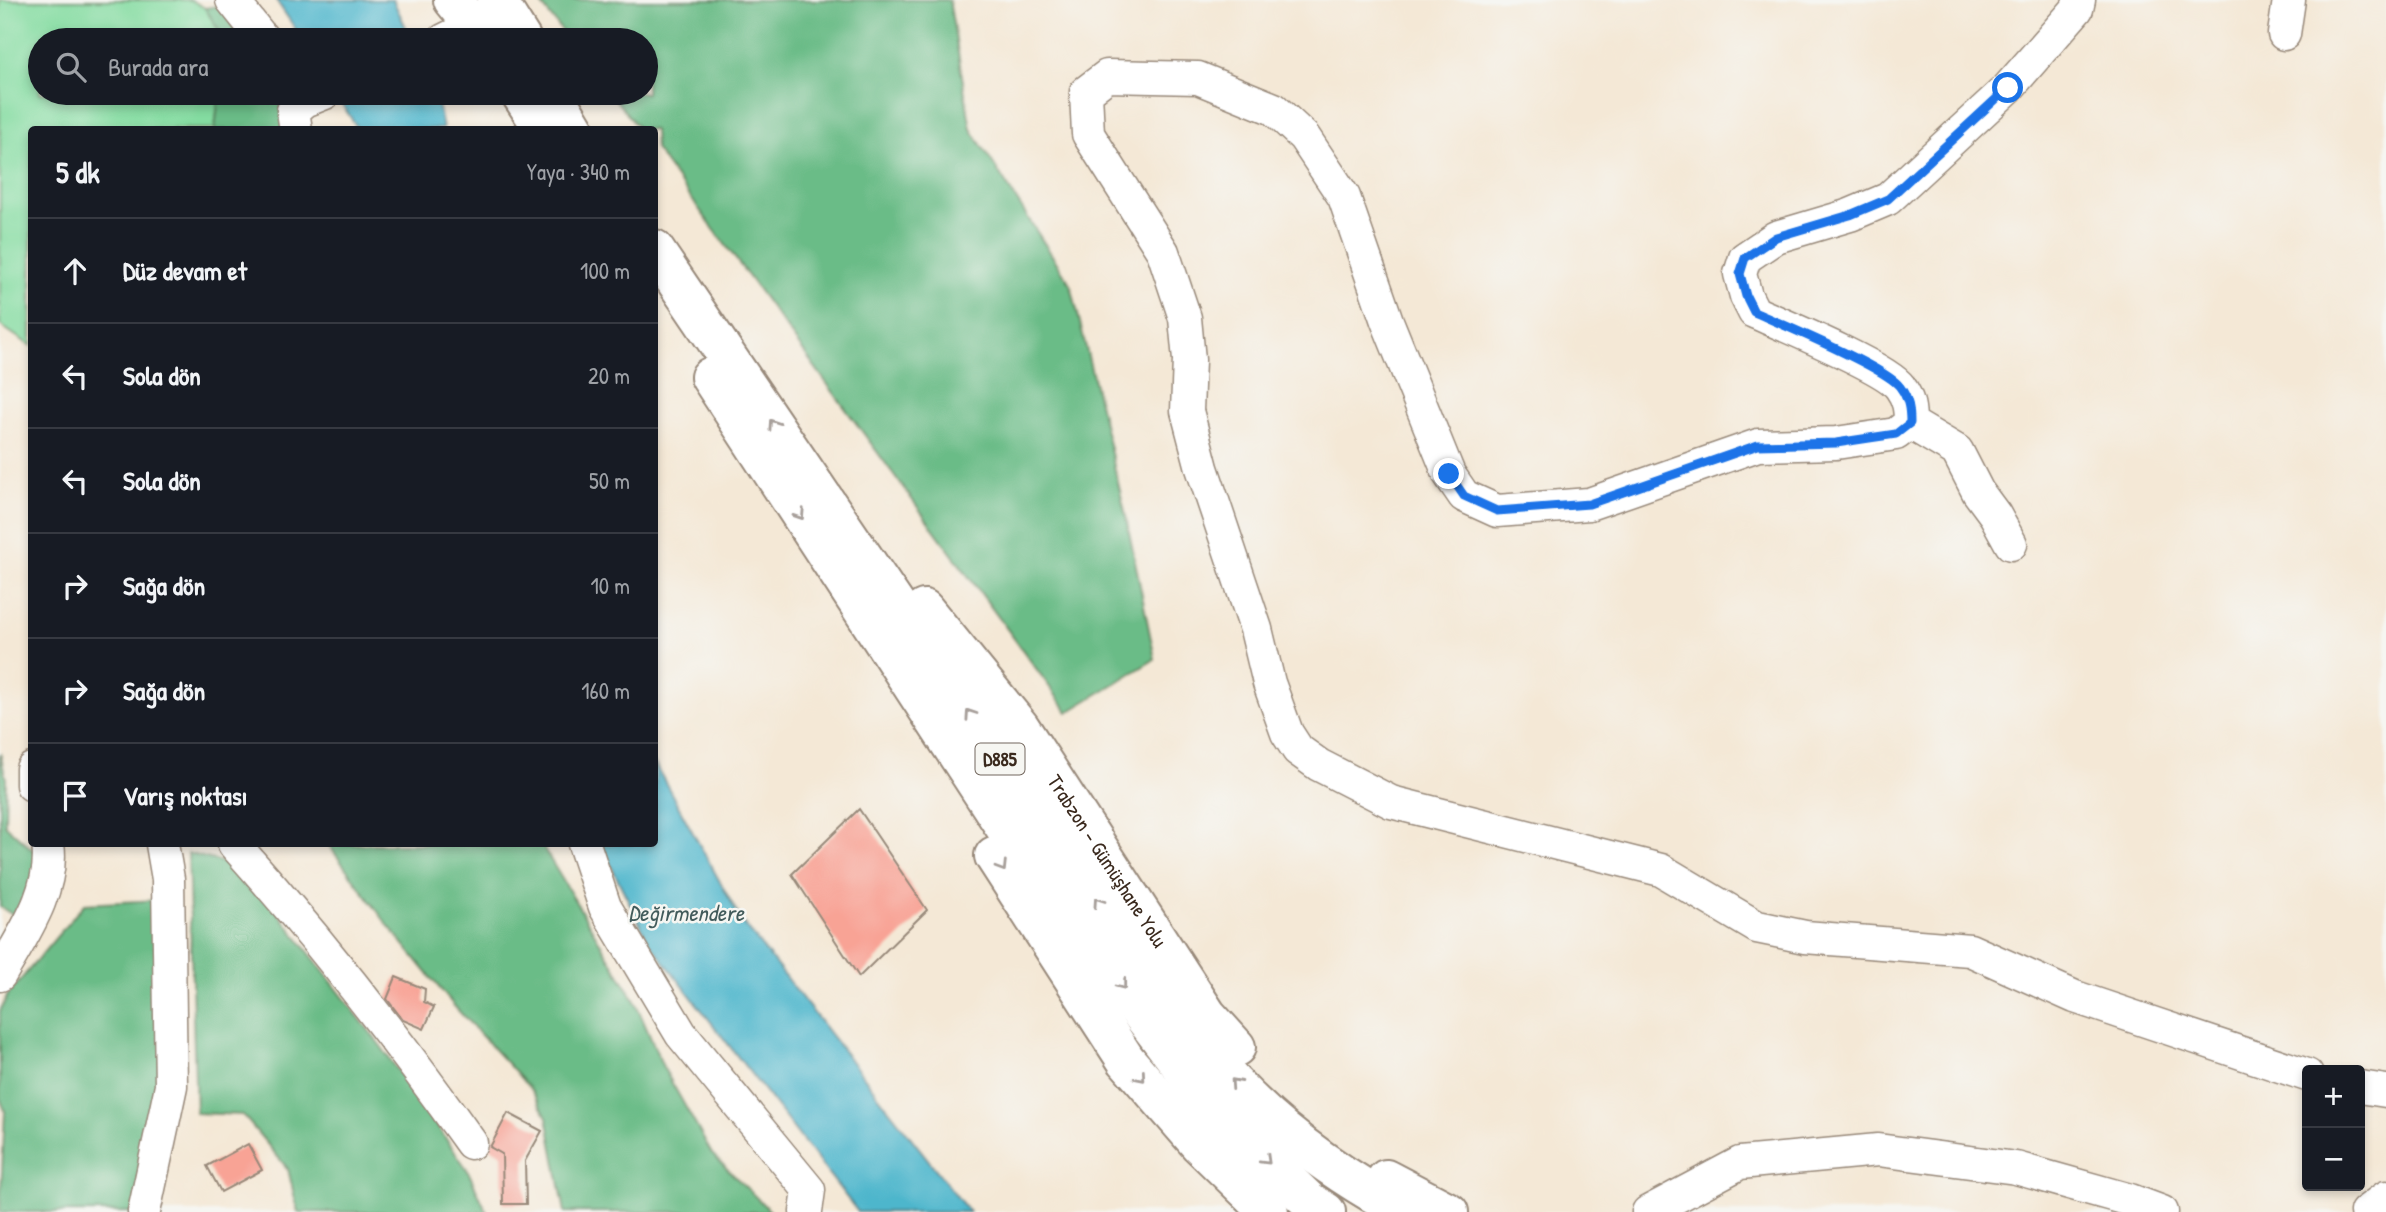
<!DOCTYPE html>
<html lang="tr">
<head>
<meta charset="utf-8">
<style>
  body { margin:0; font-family:"Patrick Hand",sans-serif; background:#242831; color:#f1f3f6 }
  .controls { position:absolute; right:21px; bottom:21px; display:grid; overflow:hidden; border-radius:7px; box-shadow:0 4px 10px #0003 }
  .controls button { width:63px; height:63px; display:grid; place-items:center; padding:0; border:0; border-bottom:2px solid #363941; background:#171b24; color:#f1f3f6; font:35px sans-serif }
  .stop { position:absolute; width:21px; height:21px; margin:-16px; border:5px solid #1a73e8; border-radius:50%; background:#fff }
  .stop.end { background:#1a73e8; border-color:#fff; box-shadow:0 2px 7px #0008 }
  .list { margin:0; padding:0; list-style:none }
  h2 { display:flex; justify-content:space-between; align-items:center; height:91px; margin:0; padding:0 28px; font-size:30px }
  h2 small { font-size:23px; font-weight:400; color:#9ea1a6 }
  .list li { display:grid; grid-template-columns:46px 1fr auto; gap:21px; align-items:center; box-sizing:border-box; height:105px; padding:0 28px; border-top:2px solid #363941 }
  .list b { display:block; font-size:26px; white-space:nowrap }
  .list em { font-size:23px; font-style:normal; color:#9ea1a6 }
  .icon { flex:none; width:38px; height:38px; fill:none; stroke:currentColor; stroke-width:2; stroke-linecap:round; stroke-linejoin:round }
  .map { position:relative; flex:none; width:2386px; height:1212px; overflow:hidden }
  .search { position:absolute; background:#171b24; box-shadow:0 4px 10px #0003; left:28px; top:28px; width:630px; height:77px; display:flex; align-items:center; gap:18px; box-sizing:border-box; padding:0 24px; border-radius:38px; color:#9ea1a6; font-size:26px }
  .panel { position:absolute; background:#171b24; box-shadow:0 4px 10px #0003; left:28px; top:126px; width:630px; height:721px; border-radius:7px }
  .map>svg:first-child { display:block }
  .green { fill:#84dca1; stroke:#608360; stroke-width:2 }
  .forest { fill:#6bbc87; stroke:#537352; stroke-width:2 }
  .water { fill:#4eb6cc; stroke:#447075; stroke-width:2 }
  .building { fill:#f8a395 }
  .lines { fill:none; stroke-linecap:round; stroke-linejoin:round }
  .minor-casing { stroke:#98897a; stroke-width:35 }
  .highway-casing { stroke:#98897a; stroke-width:42 }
  .minor { stroke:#fff; stroke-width:32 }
  .highway { stroke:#fff; stroke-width:38 }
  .oneway { stroke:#a79f9a }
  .route { stroke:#1a73e8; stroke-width:9 }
  .labels { text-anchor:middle; stroke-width:5; stroke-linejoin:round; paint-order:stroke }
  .shield { fill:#f6f6f2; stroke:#73675e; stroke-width:2 }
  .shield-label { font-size:19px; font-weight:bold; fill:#3b2a1e }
  .street-label { font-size:21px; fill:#3b2a1e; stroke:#f6f6f2 }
  .water-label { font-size:23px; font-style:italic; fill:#425b5b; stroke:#f6f6f2 }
</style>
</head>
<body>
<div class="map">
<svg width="2386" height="1212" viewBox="0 0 2386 1212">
  <rect width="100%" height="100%" fill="#f6f6f2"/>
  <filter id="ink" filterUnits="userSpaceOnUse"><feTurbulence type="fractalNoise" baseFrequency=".0143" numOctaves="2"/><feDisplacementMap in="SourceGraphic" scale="14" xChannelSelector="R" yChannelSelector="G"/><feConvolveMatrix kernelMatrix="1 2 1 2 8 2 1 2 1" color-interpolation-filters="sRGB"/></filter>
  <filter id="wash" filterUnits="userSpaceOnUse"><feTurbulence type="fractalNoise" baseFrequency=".00686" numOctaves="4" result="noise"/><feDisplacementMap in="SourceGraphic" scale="28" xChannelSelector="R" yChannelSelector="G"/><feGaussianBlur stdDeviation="1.57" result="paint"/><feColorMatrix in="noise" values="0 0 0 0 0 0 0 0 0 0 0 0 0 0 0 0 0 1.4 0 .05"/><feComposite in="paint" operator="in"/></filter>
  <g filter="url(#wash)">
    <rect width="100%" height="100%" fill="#f4e8d6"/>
    <path class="green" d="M0,0h191l14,8 20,32h-185v53h179l-4,36 -183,1 -1,216 -31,-21z"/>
    <path class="forest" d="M538,0h411l22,129 100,156 54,227 30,147 -87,53 -413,-563 -1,-19 -15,-1 -29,-36h36v-53h-77z
      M223,5l26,35h-24l-20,-32z
      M219,93h58l11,36 -73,1z
      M0,753l6,26 -1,46 35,31 -22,62 -18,-11z
      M328,844h213l93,155 29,68 49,87 59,58h-206l-18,-95 -18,-30 -74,-80 -68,-83z
      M188,853l56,15 136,177 87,124 20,43h-189l-10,-43 -45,-54 -47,-2z
      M158,900l7,170 -27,142h-138l5,-101 -5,-13v-87l7,-15 77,-92z"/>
    <path class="water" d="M276,0h117l19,40h-109z
      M335,93h101l7,36h-85z
      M655,764l86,156 228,292h-111l-209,-270 -49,-98h54z"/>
    <g id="blocks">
      <path class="building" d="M859,809l68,101 -68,67 -67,-103z
        M396,977l29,12 -1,13 10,5 -10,22 -21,-9 -16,-21z
        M508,1113l34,18 -17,30 1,43h-23l-1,-50 -12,-7z
        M248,1144l14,26 -41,22 -14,-26z"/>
    </g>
  </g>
  <g filter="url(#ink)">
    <use href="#blocks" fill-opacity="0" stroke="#98897a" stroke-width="2"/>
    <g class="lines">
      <defs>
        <path id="minor" d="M232,0l32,40
          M2079,0l-2,9 -69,79 -120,111 -38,16 -74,22 -31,21 -5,16 6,22 8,16c27,12 133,56 146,75 9,12 10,23 10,36l-14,11 -60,9 -78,2 -169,59 -92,7 -33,-15 -15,-22 -62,-153 -43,-124 -40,-60 -30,-28 -76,-31 -91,-2 -21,16 2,42 75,118 22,66 4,42 -2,51 15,57 54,161 13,54 18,50 11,17 21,15 72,37 270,68 96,57 48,10 165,13 105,47 232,78
          M2284,34l5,-34
          M444,40l32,-16
          M296,130l-3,-19 12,-10 20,-8
          M1910,423l47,28 21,41 17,23 16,29
          M32,769v16
          M234,844c85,95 163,195 237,299
          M584,844l21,63 76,127 128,156 -3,22
          M0,975c22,-39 55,-85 48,-131
          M2360,1087l26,4
          M144,1212l27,-126 -3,-207 -6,-35
          M1648,1212l92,-49 138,-13 138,18 114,32 32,12
          M2366,1212l20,-15"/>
        <g id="highway">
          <path d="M453,0l33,40"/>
          <path d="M497,0l25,40"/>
          <path d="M520,93l24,37"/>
          <path d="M553,93l22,37"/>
          <path d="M654,249l525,773c24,26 47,55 73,80 45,44 98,80 154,110"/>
          <path d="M710,377l328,501 178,234 93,89 17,11"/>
          <path id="s1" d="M924,609l96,118 187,288 29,32"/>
          <path d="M994,856l132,204 73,84 70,68"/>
          <path d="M1386,1179l63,33"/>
        </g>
      </defs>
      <use href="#minor" class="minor-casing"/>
      <use href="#highway" class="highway-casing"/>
      <use href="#minor" class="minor"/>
      <use href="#highway" class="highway"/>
    </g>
    <defs><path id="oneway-chevron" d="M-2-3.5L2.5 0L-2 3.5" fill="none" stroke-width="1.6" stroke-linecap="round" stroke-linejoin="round" transform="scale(1.75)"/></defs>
    <g class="oneway">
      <use href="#oneway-chevron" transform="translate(773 424) rotate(-124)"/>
      <use href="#oneway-chevron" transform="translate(800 515) rotate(57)"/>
      <use href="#oneway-chevron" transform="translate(970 714) rotate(-124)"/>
      <use href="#oneway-chevron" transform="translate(1002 867) rotate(58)"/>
      <use href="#oneway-chevron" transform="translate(1098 902) rotate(-124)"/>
      <use href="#oneway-chevron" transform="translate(1122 985) rotate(52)"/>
      <use href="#oneway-chevron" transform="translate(1141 1077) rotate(49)"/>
      <use href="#oneway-chevron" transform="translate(1235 1083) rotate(-132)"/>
      <use href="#oneway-chevron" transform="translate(1266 1160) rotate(44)"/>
    </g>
  </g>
  <g class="lines" filter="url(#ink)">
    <path class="route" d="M1449,474l15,22 33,15 92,-7 169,-59 78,-2 60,-9 14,-11c0,-13 -1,-24 -10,-36 -13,-19 -119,-63 -146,-75l-8,-16 -6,-22 5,-16 31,-21 74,-22 38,-16 120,-111"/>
  </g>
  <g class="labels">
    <rect class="shield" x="975.5" y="743.5" width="49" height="31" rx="5"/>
    <g class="shield-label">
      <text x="1000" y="766">D885</text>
    </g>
    <g class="street-label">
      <text dy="7" stroke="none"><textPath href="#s1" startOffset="312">Trabzon - Gümüşhane Yolu</textPath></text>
    </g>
    <g class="water-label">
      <text x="686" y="921">Değirmendere</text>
    </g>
  </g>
</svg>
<div class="controls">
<button>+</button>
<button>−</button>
</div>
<div class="stop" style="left:2008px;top:88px"></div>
<div class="stop end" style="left:1449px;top:474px"></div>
<div class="search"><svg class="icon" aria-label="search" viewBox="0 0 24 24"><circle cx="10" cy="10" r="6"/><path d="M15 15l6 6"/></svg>Burada ara</div>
<section class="panel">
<h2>5 dk<small>Yaya · 340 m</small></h2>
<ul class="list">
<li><svg class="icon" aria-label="ahead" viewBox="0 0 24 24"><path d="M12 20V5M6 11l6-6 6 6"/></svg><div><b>Düz devam et</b></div><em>100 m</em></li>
<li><svg class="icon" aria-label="left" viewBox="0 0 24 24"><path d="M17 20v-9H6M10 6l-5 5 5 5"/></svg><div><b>Sola dön</b></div><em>20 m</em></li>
<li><svg class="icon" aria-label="left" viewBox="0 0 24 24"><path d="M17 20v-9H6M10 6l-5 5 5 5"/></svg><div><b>Sola dön</b></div><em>50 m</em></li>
<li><svg class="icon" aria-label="right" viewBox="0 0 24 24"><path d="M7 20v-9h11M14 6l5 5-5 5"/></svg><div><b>Sağa dön</b></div><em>10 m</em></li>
<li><svg class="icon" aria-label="right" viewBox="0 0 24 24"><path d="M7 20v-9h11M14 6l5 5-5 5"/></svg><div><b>Sağa dön</b></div><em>160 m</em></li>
<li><svg class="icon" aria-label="arrive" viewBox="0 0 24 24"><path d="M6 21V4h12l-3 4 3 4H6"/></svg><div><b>Varış noktası</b></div></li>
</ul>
</section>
</div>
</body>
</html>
